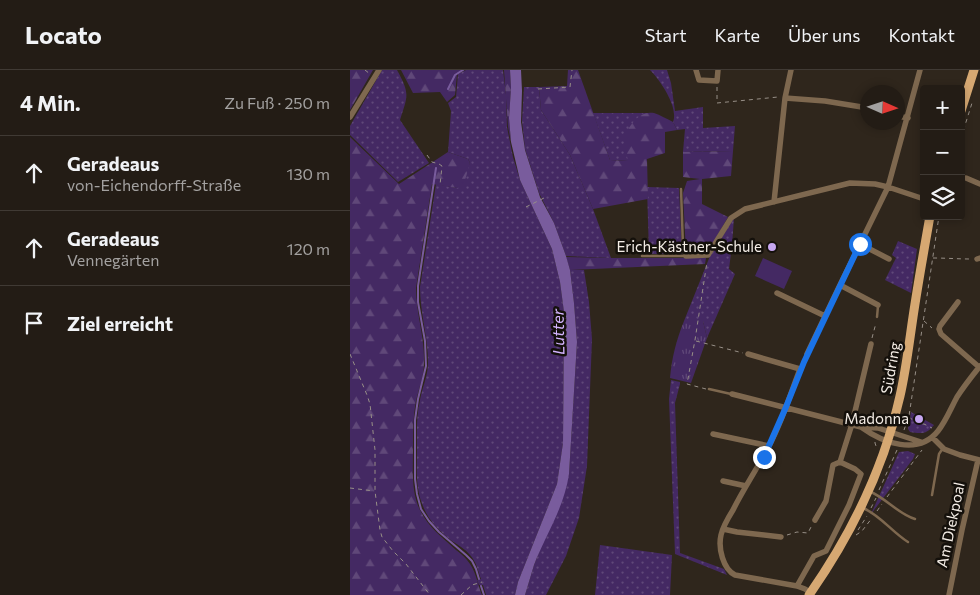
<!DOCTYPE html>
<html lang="de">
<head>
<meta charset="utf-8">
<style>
  body { margin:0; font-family:Commissioner,sans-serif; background:#2b251e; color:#f1f3f6 }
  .controls { position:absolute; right:15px; top:15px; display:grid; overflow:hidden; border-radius:5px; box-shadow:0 2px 8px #0003 }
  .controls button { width:45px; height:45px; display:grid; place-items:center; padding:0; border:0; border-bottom:1px solid #403a34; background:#231c15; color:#f1f3f6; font:25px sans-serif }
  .compass { position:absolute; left:510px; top:15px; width:45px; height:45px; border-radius:50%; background:#231c15; box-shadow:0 2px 8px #0003; rotate:93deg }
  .stop { position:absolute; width:15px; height:15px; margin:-11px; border:4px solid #1a73e8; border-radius:50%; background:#fff }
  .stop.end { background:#1a73e8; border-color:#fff; box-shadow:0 1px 5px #0008 }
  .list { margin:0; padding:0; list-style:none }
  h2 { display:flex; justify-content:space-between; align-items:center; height:65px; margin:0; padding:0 20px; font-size:21px }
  h2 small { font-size:16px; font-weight:400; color:#a3a1a0 }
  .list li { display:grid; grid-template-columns:32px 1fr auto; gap:15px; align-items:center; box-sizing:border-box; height:75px; padding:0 20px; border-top:1px solid #403a34 }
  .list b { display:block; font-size:19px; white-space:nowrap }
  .list p { margin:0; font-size:16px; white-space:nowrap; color:#a3a1a0 }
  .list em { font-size:16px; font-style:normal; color:#a3a1a0 }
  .icon { flex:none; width:28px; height:28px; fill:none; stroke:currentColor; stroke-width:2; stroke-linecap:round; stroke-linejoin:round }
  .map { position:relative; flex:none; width:630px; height:525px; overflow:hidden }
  header { display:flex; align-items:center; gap:30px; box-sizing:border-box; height:70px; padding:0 25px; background:#231c15; border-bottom:1px solid #403a34 }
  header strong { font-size:24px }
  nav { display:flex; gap:28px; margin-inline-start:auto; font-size:18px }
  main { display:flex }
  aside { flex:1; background:#231c15 }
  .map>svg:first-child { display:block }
  .grass { fill:url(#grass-dots) }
  .forest { fill:url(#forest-firs) }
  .park { fill:url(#park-tufts) }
  .pitch { fill:#442963 }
  .water { fill:#795c9d }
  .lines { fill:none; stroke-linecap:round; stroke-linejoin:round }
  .stream { stroke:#795c9d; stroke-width:2 }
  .path { stroke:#978f87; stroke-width:1; stroke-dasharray:4 4; stroke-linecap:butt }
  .service { stroke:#7e684f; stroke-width:2.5 }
  .minor { stroke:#7e684f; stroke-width:5.5 }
  .primary { stroke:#d6a872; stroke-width:9 }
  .route { stroke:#1a73e8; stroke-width:6 }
  .poi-dot { fill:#c6a6f0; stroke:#14100b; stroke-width:2 }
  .labels { text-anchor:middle; stroke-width:5; stroke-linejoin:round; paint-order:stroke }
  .poi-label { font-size:15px; fill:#f4ede6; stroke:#14100b; text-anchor:end }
  .street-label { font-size:15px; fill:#f4ede6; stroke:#14100b }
  .water-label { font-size:16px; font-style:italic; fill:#d3b4fe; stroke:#14100b }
</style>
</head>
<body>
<header>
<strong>Locato</strong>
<nav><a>Start</a><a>Karte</a><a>Über uns</a><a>Kontakt</a></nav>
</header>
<main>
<aside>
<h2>4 Min.<small>Zu Fuß · 250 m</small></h2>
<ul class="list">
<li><svg class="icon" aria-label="ahead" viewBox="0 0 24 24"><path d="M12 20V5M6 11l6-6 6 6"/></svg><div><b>Geradeaus</b><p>von-Eichendorff-Straße</p></div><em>130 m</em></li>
<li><svg class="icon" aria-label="ahead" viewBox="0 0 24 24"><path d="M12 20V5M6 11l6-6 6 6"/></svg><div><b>Geradeaus</b><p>Vennegärten</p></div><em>120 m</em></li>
<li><svg class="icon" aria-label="arrive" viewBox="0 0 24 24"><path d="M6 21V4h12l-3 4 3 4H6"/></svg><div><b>Ziel erreicht</b></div></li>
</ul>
</aside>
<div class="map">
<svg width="630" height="525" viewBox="0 0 630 525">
  <defs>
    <pattern id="grass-dots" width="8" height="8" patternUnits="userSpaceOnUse" patternTransform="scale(1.25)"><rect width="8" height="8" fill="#442963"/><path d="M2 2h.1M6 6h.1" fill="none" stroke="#604879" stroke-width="1.8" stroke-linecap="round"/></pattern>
    <pattern id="forest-firs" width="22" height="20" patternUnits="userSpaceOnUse" patternTransform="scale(1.25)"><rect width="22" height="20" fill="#442963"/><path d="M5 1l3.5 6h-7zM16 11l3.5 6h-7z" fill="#604879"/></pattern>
    <pattern id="park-tufts" width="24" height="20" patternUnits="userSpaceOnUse" patternTransform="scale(1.25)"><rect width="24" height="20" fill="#442963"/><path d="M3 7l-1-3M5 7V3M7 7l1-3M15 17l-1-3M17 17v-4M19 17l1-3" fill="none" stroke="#604879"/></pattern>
  </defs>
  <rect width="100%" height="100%" fill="#2f261c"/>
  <path class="grass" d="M32,0h15c13,24 11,25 3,50l29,43 -31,19 -48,-47v-9z
    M116,0h37l3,25 1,32 6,30 7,23 32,69 8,33 4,30 -1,131 -6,41 -39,98 -3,13h-29l-3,-10h-4l-2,-5 4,-1c-3,-8 -5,-18 -11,-24 -5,-6 -12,-10 -18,-14 -12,-9 -24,-21 -29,-35 -8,-18 -6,-37 -6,-56 0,-17 -1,-33 3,-50 2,-12 8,-24 8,-37 0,-26 -8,-50 -8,-76l16,-103 21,4 13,-25 -2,-4 -20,-7 3,-41 -3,-8 8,-6 2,-23z
    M300,0h17l4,13 4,28 28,-4v21l32,-2 -2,25 -50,1 2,-23 -8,1 -4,-8c6,-15 -13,-42 -23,-52z
    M174,17h15l2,23 29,45 23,54 18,49 -45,-2 -12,-33 -15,-30 -14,-44 -3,-28z
    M243,43h59l-9,2 -15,46 -18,-1z
    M297,117l32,1 3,66h-33z
    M384,148l-2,27 -3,24 6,5 -28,64 -4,-17h-19l26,-65z
    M548,171l19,8 -6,44 -26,-13 11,-22 -4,-3z
    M220,200h14l5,32 3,37 -5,127 -8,52 -13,38 -20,39h-21l9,-30 35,-91 8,-132 -3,-39z
    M321,310l9,2v2l-5,19 5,150 44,16 3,6 -52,-21 -6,-155z
    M561,342l23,13c-7,9 -12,9 -24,7l-2,-3z
    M558,381l7,3 -2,5 -42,55 28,-62z
    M250,475l72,10 -2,40h-75z"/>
  <path class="forest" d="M0,0h23l-23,40z
    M51,0h64l-8,4 -2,21 -8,7 -7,-10 -27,1z
    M154,0h6l1,18 -2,30 2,24 -3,-15z
    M218,0h10l32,90 18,1 -5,-24c7,-10 15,-27 31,-24 6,2 13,6 19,9l4,8 -12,2v21l-18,6 1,40 -55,10 -23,-54 -29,-45 -2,-23 28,-1z
    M0,67l49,47 49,-32 20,7 2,4 -7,24 -6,1 -25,-4 -16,104c0,25 9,50 8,75 0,13 -5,25 -8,38 -3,16 -3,32 -3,49 0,20 -2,42 7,60 8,17 23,28 36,40 4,3 8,6 11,10 9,10 10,23 15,35h-132z
    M383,81l-2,25 -29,3v25l26,13 -20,35 -22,1 -3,-60 4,-12 13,-2 -17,-2v-25z
    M216,187l45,1h95l-1,6 -135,6z"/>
  <path class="park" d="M334,251h19l4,17 -16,45 -21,-5c2,-21 6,-37 14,-57z"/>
  <path class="pitch" d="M413,188l29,13 -8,18 -29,-13z"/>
  <path class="water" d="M160,0h11l1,21 -1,31 4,28 15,47 14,26 12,33 4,14 4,33 3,39 -8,132c-5,34 -23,60 -35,91 -3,10 -6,20 -9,30h-10l3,-13 39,-98 6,-41 1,-131 -4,-30 -8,-33 -32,-69 -9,-38 -2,-24 2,-30z"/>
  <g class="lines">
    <path class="stream" d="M98,19l7,-14 8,-5
      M86,98l-18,118v16l7,39 1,25 -8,33 -3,21v59l2,15 4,15 8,12 10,11 27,23 6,6 4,8 3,10
      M131,516l3,9"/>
    <path class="path" d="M15,0l5,4
      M367,17v16l61,-6
      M188,19l32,-2 2,-17
      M611,68l11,-35
      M77,85l5,7 7,2 3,2 -2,19
      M176,137l20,-10
      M583,188c13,0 25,1 38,1
      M574,251l8,7
      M522,268l4,-15
      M346,271l47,12
      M0,284l17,41 3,9 5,46v41l5,39 2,7 11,14 13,13 24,31
      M356,319l-19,-5 8,-44 12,-78
      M559,347l9,7h6l8,4
      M531,354l1,-3 5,-1
      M554,360l5,-14 30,-200
      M525,372v1l2,6
      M0,418l24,3
      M529,420l18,-40
      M537,427l35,-47
      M521,438l5,-10
      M527,441l5,-7
      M508,460l9,-14
      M437,465l10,-3 11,1 4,-8
      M506,465l6,-4 10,-13
      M111,525l11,-10 10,-3"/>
    <path class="service" d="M292,186h44l-3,-9 -2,-58
      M527,247l1,-11
      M359,319l22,5
      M519,421c17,7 29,23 46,28
      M582,425l7,-41 4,-6
      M513,438c17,7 29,24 45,34"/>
    <path class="minor" d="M346,0l3,10 18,1 1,-11
      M435,28l40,3 43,7
      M548,46l10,2
      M0,47l29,-47
      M616,108l14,6
      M424,132l11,-104 6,-28
      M510,174l29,15
      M336,186l22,-1 23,-37 14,-9 105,-26 25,1 13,3 36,12
      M627,189l3,-1
      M490,215l38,20
      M427,223l48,23
      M608,232l-18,24 -1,3 2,5 38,33
      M398,284l52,15c-11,29 -21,61 -37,88 -10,18 -21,35 -30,53 -5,8 -10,16 -12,25 -3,13 2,34 14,40l62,11 8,3 6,4
      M457,284l33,-69 48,-98 32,-117
      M382,324l129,33 17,1 43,14
      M511,357c22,16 57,29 77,4 8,-10 13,-23 19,-34 7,-11 15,-21 23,-31
      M363,364l56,12
      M582,367l12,12 16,6 20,5
      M373,411l23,5
      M465,450l11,-19 7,-36 7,-3 12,-38 19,-80
      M373,459l14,3 44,5
      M447,516l17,-30 12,-5 23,-46 12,-31 -6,-5 -15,-7
      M599,525l13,-65 16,-70"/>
    <path class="primary" d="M611,41l13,-41
      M459,525c42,-60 75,-127 91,-199 6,-26 9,-52 13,-79 5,-34 11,-67 17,-101"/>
  </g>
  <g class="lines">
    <path class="route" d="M414,387l22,-50 18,-45 56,-118"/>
  </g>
  <g class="poi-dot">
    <circle cx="422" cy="177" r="5"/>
    <circle cx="569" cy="349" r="5"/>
  </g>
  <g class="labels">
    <g class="poi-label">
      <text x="412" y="182">Erich-Kästner-Schule</text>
      <text x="559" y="354">Madonna</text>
    </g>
    <g class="street-label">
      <text transform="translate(541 298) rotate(-80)" y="5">Südring</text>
      <text transform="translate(601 455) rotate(-78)" y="5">Am Diekpoal</text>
    </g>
    <g class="water-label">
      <text transform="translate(208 262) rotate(-91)" y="6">Lutter</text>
    </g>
  </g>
</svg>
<div class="controls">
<button>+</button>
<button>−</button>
<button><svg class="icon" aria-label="layers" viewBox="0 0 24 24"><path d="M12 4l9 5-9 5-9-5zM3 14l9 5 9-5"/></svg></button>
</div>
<svg class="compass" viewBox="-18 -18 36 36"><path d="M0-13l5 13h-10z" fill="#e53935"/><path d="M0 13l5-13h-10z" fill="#a3a1a0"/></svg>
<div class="stop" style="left:510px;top:174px"></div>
<div class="stop end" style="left:414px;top:387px"></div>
</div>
</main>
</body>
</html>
